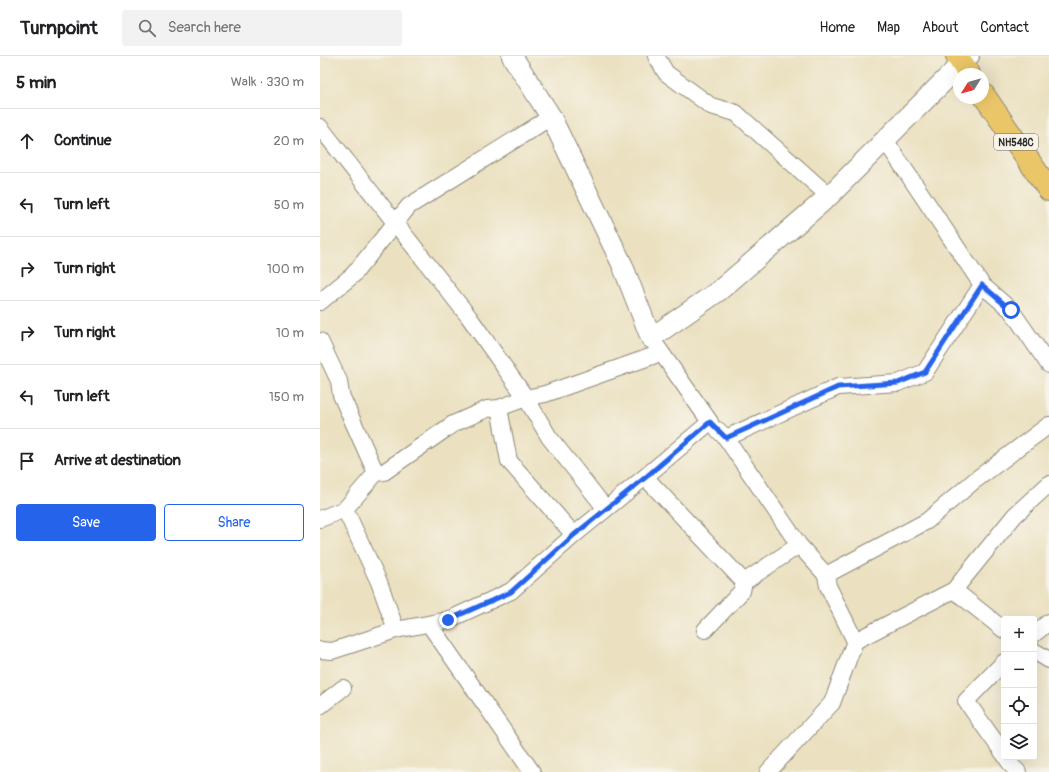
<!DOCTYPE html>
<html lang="en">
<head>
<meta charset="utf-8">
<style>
  body { margin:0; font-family:Pangolin,sans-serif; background:#f2f2f2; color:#202124 }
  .controls { position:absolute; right:12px; bottom:12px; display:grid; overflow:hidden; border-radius:4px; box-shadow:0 4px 16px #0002 }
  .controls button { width:36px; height:36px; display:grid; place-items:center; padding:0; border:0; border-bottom:1px solid #e0e0e0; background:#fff; color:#202124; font:20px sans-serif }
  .compass { position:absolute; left:633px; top:12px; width:36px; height:36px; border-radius:50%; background:#fff; box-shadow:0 4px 16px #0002; rotate:233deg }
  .stop { position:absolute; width:12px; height:12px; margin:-9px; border:3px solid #2563eb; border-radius:50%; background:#fff }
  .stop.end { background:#2563eb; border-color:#fff; box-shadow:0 1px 4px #0008 }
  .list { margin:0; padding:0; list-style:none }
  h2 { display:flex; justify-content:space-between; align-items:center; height:52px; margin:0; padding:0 16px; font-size:17px }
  h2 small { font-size:13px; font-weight:400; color:#757577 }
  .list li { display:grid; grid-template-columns:26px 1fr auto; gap:12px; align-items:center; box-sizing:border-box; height:64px; padding:0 16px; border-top:1px solid #e0e0e0 }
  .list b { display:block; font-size:15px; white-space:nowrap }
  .list em { font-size:13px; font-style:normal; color:#757577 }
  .actions { display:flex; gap:8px; padding:12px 16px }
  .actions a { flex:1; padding:9px 0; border:1px solid #2563eb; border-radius:4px; text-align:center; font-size:14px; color:#2563eb }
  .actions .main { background:#2563eb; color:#fff }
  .icon { flex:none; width:22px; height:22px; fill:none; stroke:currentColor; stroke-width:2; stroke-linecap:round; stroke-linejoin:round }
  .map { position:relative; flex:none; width:729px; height:716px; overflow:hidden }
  header { display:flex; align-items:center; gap:24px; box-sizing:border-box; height:56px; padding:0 20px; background:#fff; border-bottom:1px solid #e0e0e0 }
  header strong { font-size:19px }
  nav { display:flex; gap:22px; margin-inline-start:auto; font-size:14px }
  .search { width:280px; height:36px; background:#f2f2f2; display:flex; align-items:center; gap:10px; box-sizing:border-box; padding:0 14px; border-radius:4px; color:#757577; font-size:15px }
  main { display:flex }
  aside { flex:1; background:#fff }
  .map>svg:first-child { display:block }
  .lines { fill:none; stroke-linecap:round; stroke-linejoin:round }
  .minor-casing { stroke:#8b8676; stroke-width:18 }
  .tertiary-casing { stroke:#8b8676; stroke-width:22 }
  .trunk-casing { stroke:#8b8676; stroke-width:24 }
  .minor { stroke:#fff; stroke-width:16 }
  .tertiary { stroke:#fff; stroke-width:20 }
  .trunk { stroke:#ebc669; stroke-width:22 }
  .route { stroke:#2563eb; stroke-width:5 }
  .labels { text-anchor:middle; stroke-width:3; stroke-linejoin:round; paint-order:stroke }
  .shield { fill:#f7f3e8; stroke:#686764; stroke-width:1 }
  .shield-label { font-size:10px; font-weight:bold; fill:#2b2b2b }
</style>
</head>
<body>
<header>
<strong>Turnpoint</strong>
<div class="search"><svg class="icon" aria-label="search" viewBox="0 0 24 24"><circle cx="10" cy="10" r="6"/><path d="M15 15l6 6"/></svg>Search here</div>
<nav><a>Home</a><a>Map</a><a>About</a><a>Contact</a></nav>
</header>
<main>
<aside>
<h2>5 min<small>Walk · 330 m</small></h2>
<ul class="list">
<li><svg class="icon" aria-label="ahead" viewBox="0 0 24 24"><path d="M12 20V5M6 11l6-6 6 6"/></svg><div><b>Continue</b></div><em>20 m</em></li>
<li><svg class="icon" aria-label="left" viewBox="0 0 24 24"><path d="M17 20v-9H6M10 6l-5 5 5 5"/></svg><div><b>Turn left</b></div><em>50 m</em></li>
<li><svg class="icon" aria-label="right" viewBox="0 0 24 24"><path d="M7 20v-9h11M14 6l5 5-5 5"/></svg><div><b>Turn right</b></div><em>100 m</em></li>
<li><svg class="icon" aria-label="right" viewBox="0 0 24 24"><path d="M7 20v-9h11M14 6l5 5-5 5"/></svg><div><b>Turn right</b></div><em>10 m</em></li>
<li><svg class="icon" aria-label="left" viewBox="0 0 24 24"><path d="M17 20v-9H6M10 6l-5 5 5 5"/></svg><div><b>Turn left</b></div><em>150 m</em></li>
<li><svg class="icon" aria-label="arrive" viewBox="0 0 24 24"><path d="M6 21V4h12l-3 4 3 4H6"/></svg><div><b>Arrive at destination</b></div></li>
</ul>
<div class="actions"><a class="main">Save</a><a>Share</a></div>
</aside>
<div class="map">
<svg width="729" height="716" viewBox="0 0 729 716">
  <rect width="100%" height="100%" fill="#f7f3e8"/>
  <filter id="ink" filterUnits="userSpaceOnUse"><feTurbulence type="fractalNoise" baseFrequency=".025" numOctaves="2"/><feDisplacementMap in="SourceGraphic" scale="8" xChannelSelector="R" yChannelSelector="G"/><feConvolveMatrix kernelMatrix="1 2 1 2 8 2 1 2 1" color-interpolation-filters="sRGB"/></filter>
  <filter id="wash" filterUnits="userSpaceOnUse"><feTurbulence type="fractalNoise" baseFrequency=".012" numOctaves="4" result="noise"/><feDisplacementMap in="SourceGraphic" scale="16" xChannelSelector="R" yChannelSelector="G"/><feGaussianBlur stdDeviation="0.9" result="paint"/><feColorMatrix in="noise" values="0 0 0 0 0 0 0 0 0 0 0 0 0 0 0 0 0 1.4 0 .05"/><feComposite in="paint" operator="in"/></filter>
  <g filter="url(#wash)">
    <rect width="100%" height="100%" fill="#ebe1c1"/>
  </g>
  <g filter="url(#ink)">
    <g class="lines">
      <defs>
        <path id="minor" d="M336,0l10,17 45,33 25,7 93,83
          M0,71l149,190 57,81 23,39 57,72
          M565,84l97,145 29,25 38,55
          M0,246l33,-27 56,-69 142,-89
          M0,285l19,40 2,14 35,78
          M179,352l10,53 65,74
          M398,374l8,8 73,107 27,30 2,11 27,55
          M406,382l112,-51 60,-4 27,-11 57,-87
          M325,421l99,105
          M25,453l31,-36 8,-1 69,-48 34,-15 12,-1 27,-10 19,-4 116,-41
          M0,463l25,-10 34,73 17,48
          M506,519l101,-54 47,-40 75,-56
          M634,534l50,40
          M109,568l103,148
          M385,574l37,-39 2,-9 55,-37
          M714,578l15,-12
          M0,594l12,1 64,-21 52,-10 63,-29 63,-56 71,-58 65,-55 -59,-84
          M714,595l15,9
          M684,606l-38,39 38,53
          M0,650l23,-18
          M686,701l6,9 6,6
          M448,716l64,-69 23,-62 99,-51 61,-75 34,-31"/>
        <path id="tertiary" d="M192,0l39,61 71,147 29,74 69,-48 109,-94 140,-140"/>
        <path id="trunk" d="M637,0l12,18
          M663,38l66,96"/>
      </defs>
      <use href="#minor" class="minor-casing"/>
      <use href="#tertiary" class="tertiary-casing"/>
      <use href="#trunk" class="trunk-casing"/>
      <use href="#minor" class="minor"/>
      <use href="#tertiary" class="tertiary"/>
      <use href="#trunk" class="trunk"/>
    </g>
  </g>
  <g class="lines" filter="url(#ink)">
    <path class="route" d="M128,564l63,-28 63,-57 72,-58 64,-55 16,16 112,-51 60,-4 27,-11 57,-87 29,25"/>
  </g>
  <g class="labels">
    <rect class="shield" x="674" y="78" width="44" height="16" rx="3"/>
    <g class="shield-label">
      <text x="696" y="90">NH548C</text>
    </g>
  </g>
</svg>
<div class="controls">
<button>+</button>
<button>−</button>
<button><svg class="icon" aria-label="locate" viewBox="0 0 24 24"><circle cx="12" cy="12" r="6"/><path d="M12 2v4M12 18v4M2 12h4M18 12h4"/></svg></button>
<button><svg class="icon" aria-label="layers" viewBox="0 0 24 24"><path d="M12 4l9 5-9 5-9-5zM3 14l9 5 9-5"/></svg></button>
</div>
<svg class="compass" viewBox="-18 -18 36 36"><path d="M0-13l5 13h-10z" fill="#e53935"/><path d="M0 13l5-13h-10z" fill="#757577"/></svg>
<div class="stop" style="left:691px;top:254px"></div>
<div class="stop end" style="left:128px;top:564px"></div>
</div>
</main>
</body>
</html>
